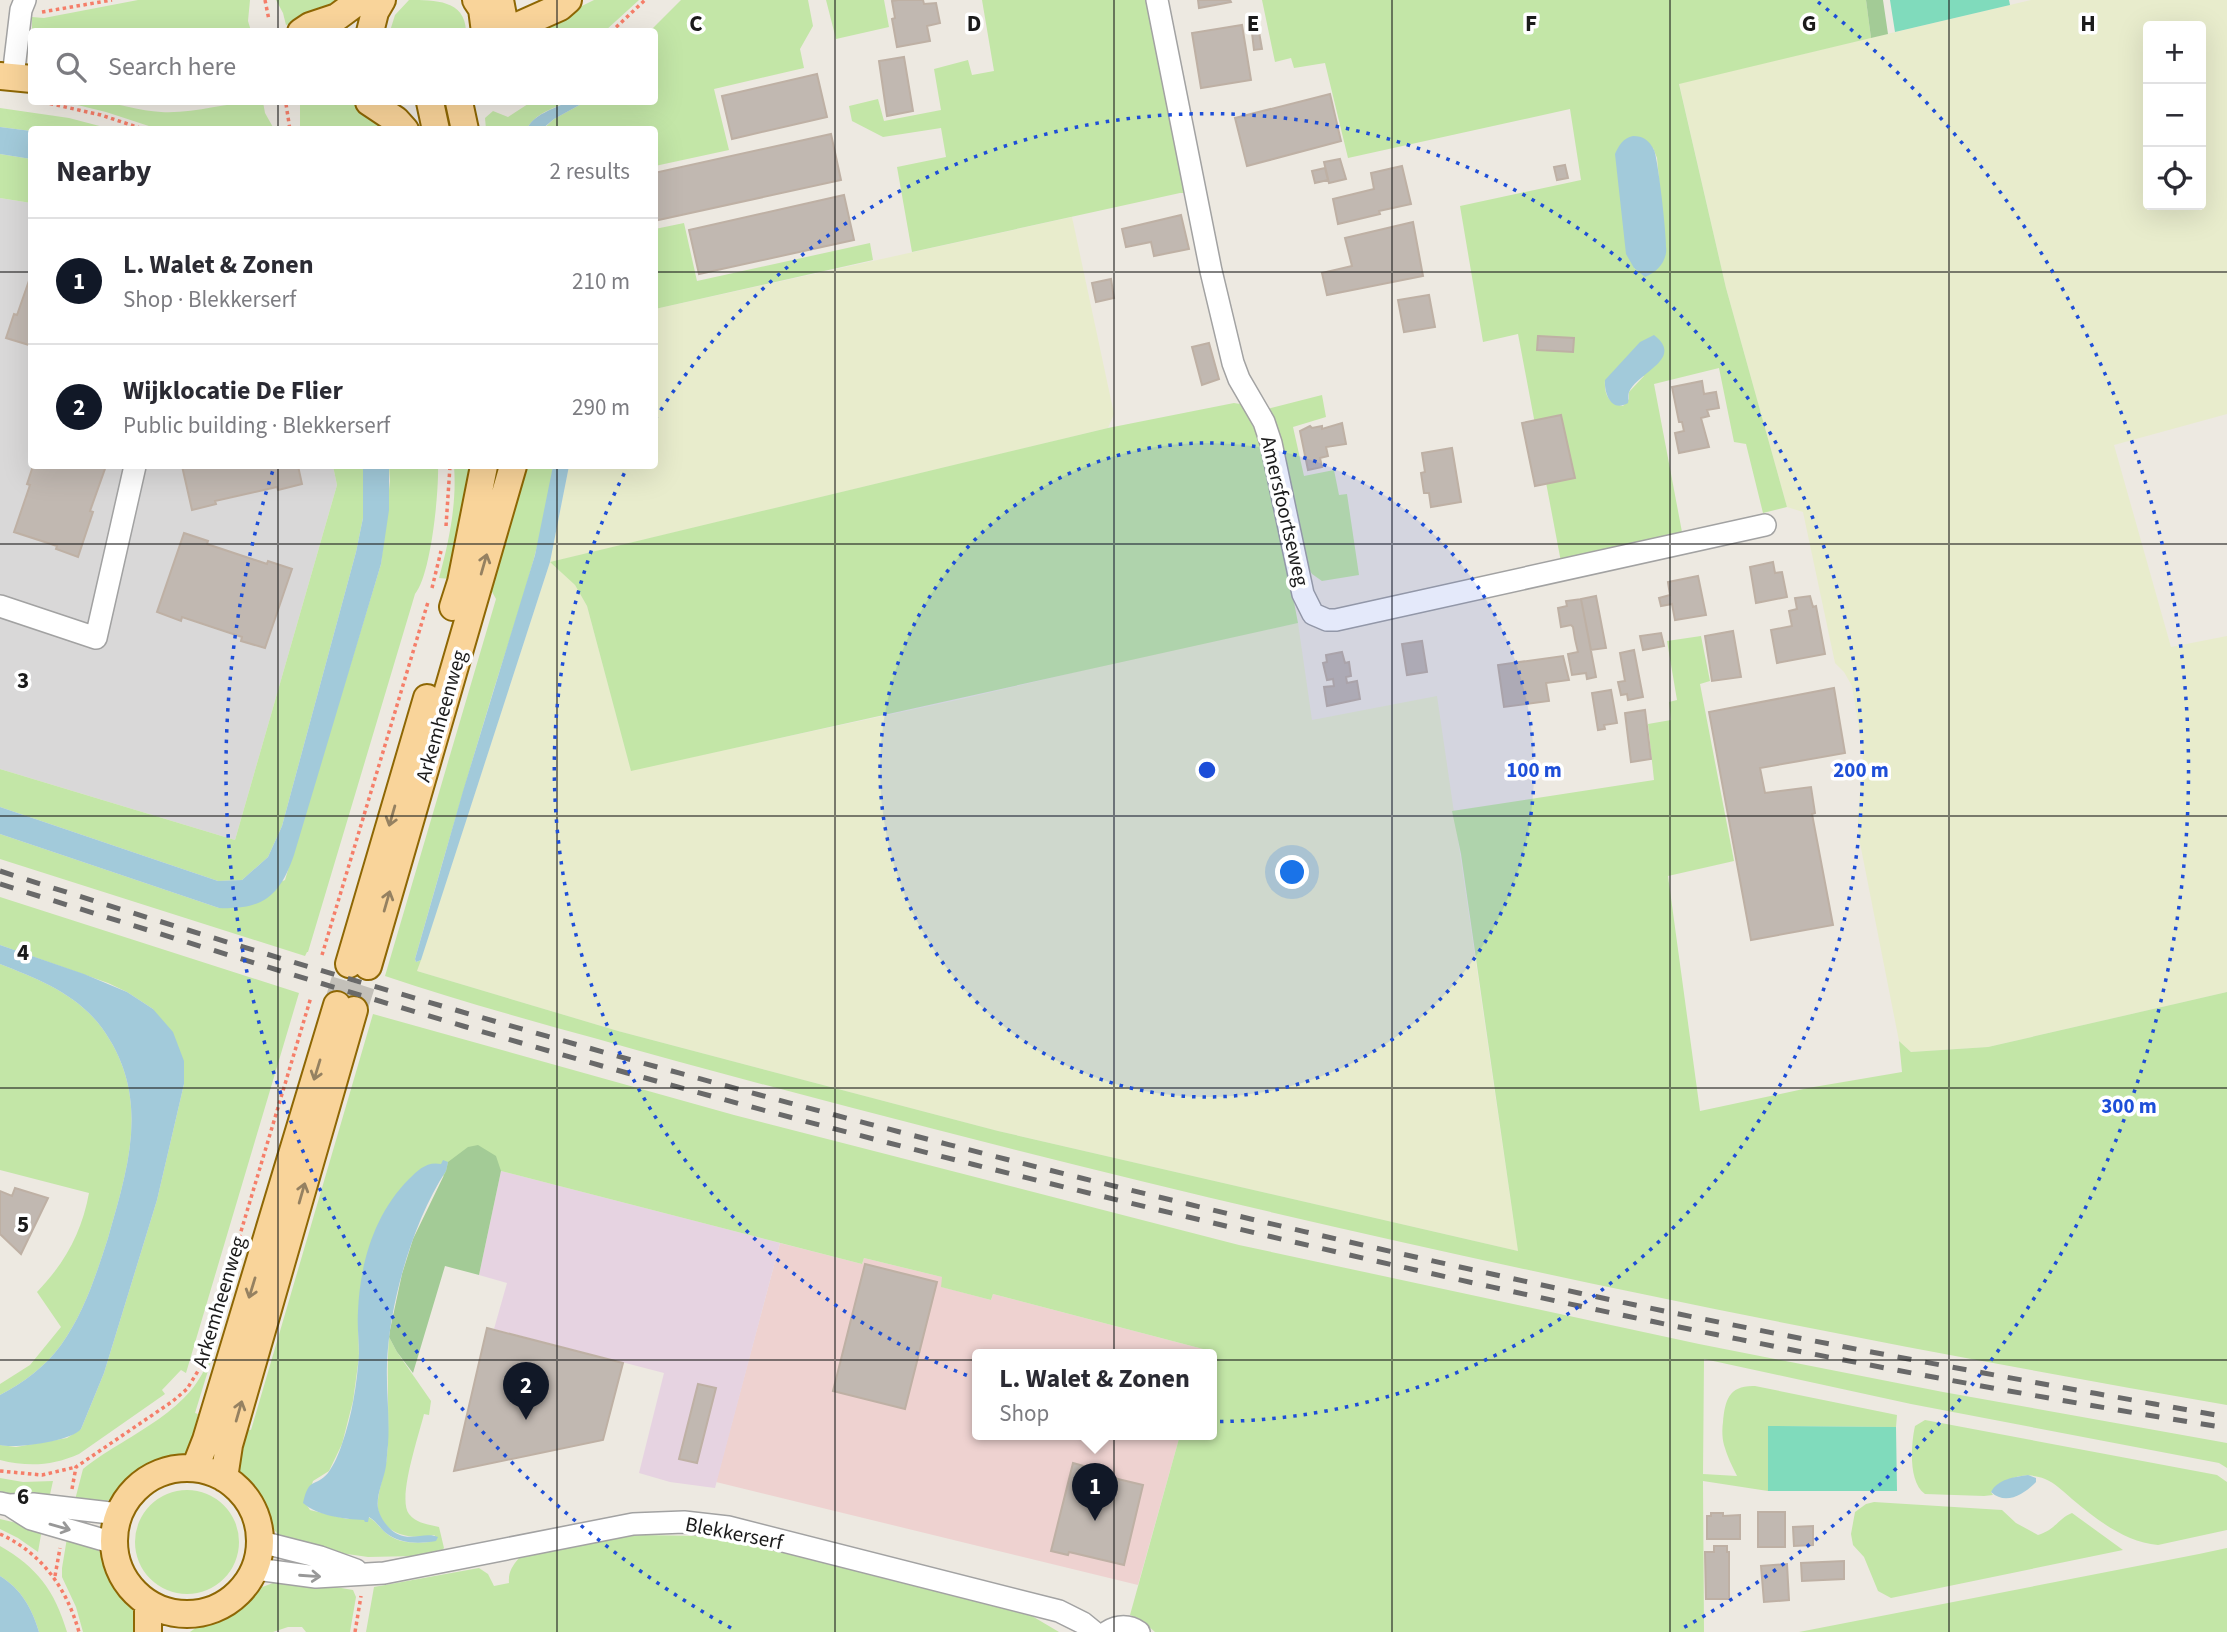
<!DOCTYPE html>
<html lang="en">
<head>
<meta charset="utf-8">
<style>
  body { margin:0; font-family:"Source Sans 3",sans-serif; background:#f7f7f7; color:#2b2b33 }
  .controls { position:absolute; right:21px; top:21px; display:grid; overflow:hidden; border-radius:7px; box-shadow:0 7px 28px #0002 }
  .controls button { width:63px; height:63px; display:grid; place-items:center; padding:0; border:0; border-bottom:2px solid #e1e1e2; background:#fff; color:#2b2b33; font:35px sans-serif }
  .you { position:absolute; left:1293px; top:873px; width:24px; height:24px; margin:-18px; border:5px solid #fff; border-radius:50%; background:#1a73e8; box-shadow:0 0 0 10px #1a73e833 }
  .badge { display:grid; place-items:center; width:46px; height:46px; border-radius:50%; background:#111827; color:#fff; font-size:23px; font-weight:700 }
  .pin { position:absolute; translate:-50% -58px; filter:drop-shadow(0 2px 4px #0008) }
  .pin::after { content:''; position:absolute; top:37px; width:24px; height:21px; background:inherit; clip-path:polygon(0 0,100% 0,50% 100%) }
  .popup { position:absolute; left:972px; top:1349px; width:245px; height:91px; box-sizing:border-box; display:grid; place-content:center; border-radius:7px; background:#fff; filter:drop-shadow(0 2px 5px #0005); font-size:23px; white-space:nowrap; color:#7c7c81 }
  .popup b { font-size:26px; color:#2b2b33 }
  .popup::after { content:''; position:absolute; left:50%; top:100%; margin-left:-14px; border:14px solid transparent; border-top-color:#fff }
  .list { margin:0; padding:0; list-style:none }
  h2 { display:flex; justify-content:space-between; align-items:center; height:91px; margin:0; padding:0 28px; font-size:30px }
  h2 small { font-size:23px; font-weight:400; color:#7c7c81 }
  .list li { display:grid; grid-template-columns:46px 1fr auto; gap:21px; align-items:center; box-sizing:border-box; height:126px; padding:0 28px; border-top:2px solid #e1e1e2 }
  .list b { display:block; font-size:26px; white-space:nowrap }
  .list p { margin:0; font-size:23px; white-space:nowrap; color:#7c7c81 }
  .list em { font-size:23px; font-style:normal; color:#7c7c81 }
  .icon { flex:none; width:38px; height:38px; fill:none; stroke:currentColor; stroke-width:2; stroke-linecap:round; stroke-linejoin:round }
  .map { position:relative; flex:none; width:2227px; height:1632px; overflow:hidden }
  .search { position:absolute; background:#fff; box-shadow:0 7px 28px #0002; left:28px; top:28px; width:630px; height:77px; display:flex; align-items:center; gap:18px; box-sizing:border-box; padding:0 24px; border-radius:7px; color:#7c7c81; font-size:26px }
  .panel { position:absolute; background:#fff; box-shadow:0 7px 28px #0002; left:28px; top:126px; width:630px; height:343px; border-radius:7px }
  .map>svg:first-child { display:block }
  .residential { fill:#d9d8d8 }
  .commercial { fill:#eed2d0 }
  .industrial { fill:#e6d3e1 }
  .farmland { fill:#e8eccc; fill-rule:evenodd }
  .grass { fill:#c3e6a7; fill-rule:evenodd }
  .forest { fill:#a3cb96 }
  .pitch { fill:#80dbbc }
  .water { fill:#a2cada }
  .building { fill:#c1b8b1; stroke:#beb0a4; stroke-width:2 }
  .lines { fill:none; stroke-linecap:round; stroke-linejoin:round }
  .major-tunnel { stroke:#c3c0b9; stroke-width:26; stroke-dasharray:26 13; stroke-linecap:butt }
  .minor-casing { stroke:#a2a2a2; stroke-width:24 }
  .major-casing { stroke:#8e6704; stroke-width:30 }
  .path { stroke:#f57e69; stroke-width:3.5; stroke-dasharray:3.5 3.5; stroke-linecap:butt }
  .minor { stroke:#fff; stroke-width:21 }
  .major { stroke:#f9d49a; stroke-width:26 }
  .rail { stroke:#696969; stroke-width:5; stroke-dasharray:14 14; stroke-linecap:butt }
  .oneway { stroke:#958161 }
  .oneway2 { stroke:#989898 }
  .grid { fill:none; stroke:#1b1b1b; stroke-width:2; stroke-opacity:0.55 }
  .ring { fill:none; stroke:#1d4ed8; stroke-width:3.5; stroke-dasharray:3.5 7 }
  .labels { text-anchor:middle; stroke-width:7; stroke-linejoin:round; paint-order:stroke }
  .street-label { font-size:21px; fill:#1b1b1b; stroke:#fff }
  .grid-label { font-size:23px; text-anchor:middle; font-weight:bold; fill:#1b1b1b; stroke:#fff; stroke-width:7; stroke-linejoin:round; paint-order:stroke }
  .centre { fill:#1d4ed8; stroke:#fff; stroke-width:3.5 }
  .ring-label { font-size:21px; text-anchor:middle; font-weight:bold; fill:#1d4ed8; stroke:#fff; stroke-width:7; stroke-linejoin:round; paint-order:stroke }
</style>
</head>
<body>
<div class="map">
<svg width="2227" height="1632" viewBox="0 0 2227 1632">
  <rect width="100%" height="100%" fill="#ede9e1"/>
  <path class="residential" d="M0,198l31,5 1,263h301l4,19 -102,355 -235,-71z"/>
  <path class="commercial" d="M780,1243l82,21 2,-6 78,19v10l49,13 2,-6 210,55 -1,6h-224v80h202l-42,150 -422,-103z"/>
  <path class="industrial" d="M501,1171l279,72 -65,245 -45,-6 -31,-9 25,-100 -170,-44 13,-46 -28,-8z"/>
  <path class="farmland" d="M2031,0h196v414l-113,31 57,202 56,-11v356l-239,55 -77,5 -12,-11 -40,-203 -1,-19 5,-66 -11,-67 -8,-14 -9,-9 -32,-151 -16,-5 -61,-219 -47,-205zM2148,26h53v179h-53z
    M1072,217l42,197 -6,14 -557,134 24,23 12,21 44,164 331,-71 168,-40 168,-36 14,97 125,-24 81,555 -520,-120 -380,-100 -201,-60 133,-409 19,-96h85l1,-157z"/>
  <path class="grass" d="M138,0h112l-2,21 3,10h-219v-14l12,1z
    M276,0h66l-37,19 -19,6 -3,-12z
    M409,0c26,0 56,0 57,31h-76l5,-16z
    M594,0h45l-34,31 -76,1z
    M681,0h127l5,26 -13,23 4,19 -90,21 15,61 -74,16 -1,-36h-112l12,-11 31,-17h69v-70l-4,-1z
    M826,0h58l5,27 -53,12z
    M982,0h169l39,193h-10l-268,59 -15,-85 49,-10 -5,-29 -58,9 -31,-16 -3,-15 29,-7 6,22 57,-11 -7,-41 34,-9 4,15 22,-4z
    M1262,0h604l5,38 -192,46 47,204 61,219 -24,6 -17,-69 -12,-2 -15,-74 -65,16 28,148 -121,30 -43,-228 -35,8 -23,-136 121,-26 -11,-71 -222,49 -23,-95 -31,5 -3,-10 -16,4zM1653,148l4,10 9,95 -21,23 -11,-8zM1644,376l-15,16v7l-6,7c-15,-2 -19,-12 -18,-26z
    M65,102c10,-1 22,-1 32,0 21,1 43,9 64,10 35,2 68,-11 102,-10l2,11 9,16h-116l-52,-17z
    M300,102h48l18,8 26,20h-92z
    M531,102h36c-15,7 -33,12 -40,27h-41l-1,-11 8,-7 15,6z
    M0,108l69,10 42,11 -80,2 -31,-4z
    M0,154l31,5v44l-31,-5z
    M684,223l13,58 173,-38 3,17 -218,49v-80z
    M1322,395l4,22 -33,10 11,49 30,-6 5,25 8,-1 12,81 -37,6 -10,-7 -9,-14 -40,-150z
    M1234,403l6,1 4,5 21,41 33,173 -667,148 -44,-165 -12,-21 -25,-23 558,-134z
    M333,466h30v52l-7,34 -74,274 -14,31 -26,23 -24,1 -218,-74v-38l235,71 102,-355z
    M389,466h49c1,26 -7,109 -23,128l-107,358h-1l-2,4 -305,-97v-25l219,74 66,-28 96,-316 9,-83z
    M454,466h23l-27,113 -11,-1c10,-36 18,-75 15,-112z
    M519,466h34c-10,77 -37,152 -60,226 -27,89 -53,178 -78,267l1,3 5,-2 -4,11 201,60 380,100 520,120 -57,-397 -9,-43 202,-31 -6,-56 23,-4 -2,-18 8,-2 -10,-59 34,-5 9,45 -10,3 34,177 -66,15 32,235 108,-23 94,-16 -3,-31 12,11 77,-5 239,-55v413c-434,-75 -866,-165 -1293,-276 -113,-29 -227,-59 -340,-91 -70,-19 -140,-39 -209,-62l111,-377 -5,-9z
    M0,897l299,96 -113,380 -5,-3 -19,20 3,4 -86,60c-27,12 -51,13 -79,6v-15l16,2 51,-9 14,-9 23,-56 53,-173 27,-116 -31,-75 -26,-17 -19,-9 -108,-38z
    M0,964c38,15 77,30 102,64 49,68 27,137 6,210 -12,37 -24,75 -47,107 -16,22 -38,38 -61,50v-11l30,-19 31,-38 -24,-35c28,-29 45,-60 52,-99l-89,-23z
    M373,1014l361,101 505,130 460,99 244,48 284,51v25l-8,-5 -308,-59 -207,-45 -1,115 34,2c-5,-10 -10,-20 -13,-31 -2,-7 -2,-16 -1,-23 2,-22 6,-37 32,-36l142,29 -1,12 -128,-1v65l-65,-10 1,151h-549l-15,-13 -10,-4 50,-180h32v-80h-10l1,-6 -210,-55 -2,6 -50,-13 1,-10 -78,-19 -2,6 -361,-93 -59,5 -84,139 1,42 -6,44 -11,43 -13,27 -16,10 -7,23 4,6 37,9h21v-2c8,4 11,10 18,16 13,11 28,10 44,9l5,-7c-22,5 -52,1 -57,-26 -2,-14 8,-39 9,-53 3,-40 -1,-79 2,-119l8,15 34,49 -2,14 -5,-1c-5,21 -27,85 -15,100 8,10 19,10 30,13l5,21 -3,4 -26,4 -47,1 -35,-5 -54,-16 -12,-16 -11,-23 -19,-28 4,-30 6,-6v-4l4,1z
    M208,1360l3,1 -16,52 3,1 -1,5 3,21c-18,24 -34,19 -57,33 -13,8 -24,26 -40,29 -9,2 -20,-1 -28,-2l8,-31c41,-33 108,-56 125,-109z
    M1925,1420l292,55 10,7v48l-69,15c-33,-3 -61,-25 -86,-46 -8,-7 -17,-16 -27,-20 -18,-8 -40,-2 -54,13l2,3 -9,1 -59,-2c-17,-12 -14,-50 -10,-68z
    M0,1478l23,4 30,-1 -4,18 -49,-7z
    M135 1542a52 52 0 1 1 104 0a52 52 0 1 1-104 0Z
    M1874,1502l128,8 14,13 22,12c17,-5 21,-17 34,-22l51,37 -232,48 -13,-7 -14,-34 -11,-12 -2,-11 4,-22 11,-8z
    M0,1519l42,10 -4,23 -20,-14 -18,-9z
    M641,1535l59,1 37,5 295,75 27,16h-693l8,-45 105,-19 9,6 6,12 15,-3c-1,-10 3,-17 10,-25l97,-20z
    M67,1538l26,7 11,11 14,28 17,25 4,23h-56l-7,-25 -14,-30v-9z
    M0,1546c37,21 55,45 67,86h-28c-7,-24 -18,-43 -39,-56z
    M2227,1548v84h-428l400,-78z
    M294,1580l59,10 3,7 -6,35h-44l-4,-5h-14l-15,5h-83l11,-8 24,-9 32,-26 16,-6z"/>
  <path class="forest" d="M1866,0h17l5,34 -17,4z
    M478,1145l18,11 5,15 -22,104 -34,-9 -32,107 -16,-21 -8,-15 1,-7 12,-56 11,-35 33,-68 2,-9 20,-15z"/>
  <path class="pitch" d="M1890,0h119l1,5 -115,27z
    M1768,1426l128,1 1,64h-129z"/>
  <path class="water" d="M567,102h18l-31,17 -12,10h-15c7,-15 25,-19 40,-27z
    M0,127l31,4v28l-31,-5z
    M1633,136c10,0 16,4 21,14 4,8 14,94 12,103 -2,12 -11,20 -21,24l-11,-9 -8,-14 -11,-100c4,-9 8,-16 18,-18z
    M1654,335c31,24 -16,37 -25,57 -1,3 0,7 -1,11 -17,10 -24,-10 -23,-23l35,-38z
    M363,466h26v44l-8,54 -87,291c-14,41 -31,55 -75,53l-219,-74v-27l218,74 24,-1 26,-23 14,-31 74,-274 7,-34z
    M553,466h16l-19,96 -129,398 -5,2 -1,-3 48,-168 72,-236z
    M0,945l84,29 43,18 26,17 20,23 11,29v23l-27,116 -53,173 -23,56c-9,12 -65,20 -81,16v-50c23,-12 45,-28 61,-50 23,-32 35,-70 47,-107 21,-73 43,-142 -6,-210 -25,-34 -64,-49 -102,-64z
    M443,1160l5,2 -2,9c-33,50 -57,133 -59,193 -1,27 3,54 1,81 -1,7 -1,14 -2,21 -2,13 -10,29 -8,42 1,5 4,11 7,15 19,25 37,7 53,14l-2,4c-17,3 -36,3 -50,-8 -6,-5 -10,-12 -17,-16l-1,5h-3l-1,-2c-21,-1 -46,-4 -61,-17 6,-27 12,-15 25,-30 6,-8 11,-20 14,-29 10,-28 15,-60 17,-90 0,-14 -2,-28 -1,-43 2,-47 16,-97 51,-132 9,-9 18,-18 32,-15z
    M2028,1475l8,3v4c-12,12 -30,24 -45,10 7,-13 23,-15 37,-17z
    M0,1576c21,13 32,32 39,56h-39z"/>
  <path class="building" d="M898,0h25l1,4 12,-1 4,20 -13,3 3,15 -33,6 -5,-28 3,-1 -3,-17z
    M1198,0h32l1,2 -32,6z
    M1242,25l9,55 -50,8 -9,-55z
    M1259,32l3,17 -8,1 -2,-17z
    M904,57l9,54 -26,5 -8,-55z
    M817,74l10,43 -95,22 -10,-43z
    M1330,94l11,47 -94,25 -12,-48z
    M831,134l10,46 -187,41v-48z
    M1340,159l6,20 -17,4 -5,-21z
    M1565,165l3,13 -11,2 -3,-13z
    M1402,166l9,38 -32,7 1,3 -42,10 -5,-25 41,-10 -3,-16z
    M1325,168l3,12 -13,3 -3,-12z
    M844,195l10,45 -155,34 -10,-44z
    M1181,215l8,34 -35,7 -3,-14 -25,5 -4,-18z
    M1413,222l10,54 -96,19 -5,-22 30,-7 -7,-28z
    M32,272v67l-3,6 -23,-7 8,-24 3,1z
    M1111,279l3,19 -18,4 -4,-19z
    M1429,295l6,32 -31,5 -6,-32z
    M1538,336l36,2 -1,14 -36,-2z
    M1209,343l10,36 -17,6 -10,-38z
    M1702,381l2,13 12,-2 3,16 -12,2 2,6 -8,2 8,29 -30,6 -4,-20 9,-2 -2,-9h-3l-7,-35z
    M1561,415l14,63 -40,8 -13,-63z
    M1342,423l4,21 -20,3 2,9 -8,2 2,9 -14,3 -8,-39 10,-5 2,2 10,-2v3z
    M1452,448l9,54 -30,5 -2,-14h-5l-3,-20 4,-1 -3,-19z
    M33,466h73l-16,45 3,1 -15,45 -22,-8 1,-3 -43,-14 16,-47 -3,-1z
    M182,466h116l4,18 -24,6 -1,-3 -62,14 1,3 -24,6z
    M184,533l24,8 -1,3 60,20 1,-3 24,8 -27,79 -24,-7 1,-4 -60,-20 -1,4 -24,-9z
    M1773,562l2,11 7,-1 5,25 -31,6 -6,-36z
    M1698,576l8,39 -31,5 -3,-16 -11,2 -2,-8 11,-3 -2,-13z
    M1596,596l10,52 -15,2 -10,-51z
    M1810,596l3,11 3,-1 9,48 -48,9 -6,-33 21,-4 -3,-15 8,-2 -2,-11z
    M1581,599l15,78 -9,2 -1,-6 -14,2 -4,-21 10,-2 -3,-13 -2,-12 -2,-2 -10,2 -3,-19 9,-2 -1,-5z
    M1733,631l8,46 -29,4 -7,-45z
    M1661,633l3,13 -21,4 -3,-14z
    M1422,641l5,31 -20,3 -5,-31z
    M1634,650l9,47 -15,3 -1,-6 -6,1 -3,-13 7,-1 -5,-28z
    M1342,652l3,11 4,-1 2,14 -5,1 1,6 10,-2 3,18 -33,7 -3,-19 10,-1 -1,-7 -6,1 -4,-17 4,-1 -1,-7z
    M1563,656l6,24 -23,3 3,18 -45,6 -6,-42z
    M1834,688l11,65 -85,15 5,25 46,-6 4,26 -3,1 21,111 -82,15 -42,-228z
    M1611,690l6,33 -13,2 1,4 -7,1 -6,-37z
    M1645,710l6,49 -20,3 -6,-49z
    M15,1188l33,10 -27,56 -21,-20v-43l12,5z
    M865,1264l72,18 -32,127 -72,-18z
    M487,1328l136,35 -20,77 -149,31z
    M698,1384l18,4 -19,75 -18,-4z
    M1073,1463l25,7 -1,4 46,11 -19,80 -55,-13 -1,3 -17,-4z
    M1758,1512h27v35h-27z
    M1711,1513h12v3l17,-1v24h-33v-23h4z
    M1813,1526v19l-19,1 -1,-19z
    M1714,1546h13v6h2v47h-23l-1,-47h9z
    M1844,1561v18l-42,2 -1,-18z
    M1787,1564l2,36 -25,2 -3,-36z"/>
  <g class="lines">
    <path class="major-tunnel" d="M337,1005l12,-41
      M354,1010l14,-44"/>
    <defs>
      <path id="minor" d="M1157,0l54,271 22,92 6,16 25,43 7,21 32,151 10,20 14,6h9l429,-95
        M13,77l8,-67 4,-10
        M0,606l96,32 39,-172
        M0,1503l9,2 24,-1 86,10
        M9,1505l22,14 83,24
        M261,1542l59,15 36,13
        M256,1569l60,8 68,-4 249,-49 51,-2 44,5 331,84 24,12 11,9
        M1107,1632c11,-7 22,-7 32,0"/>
      <path id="major" d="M476,0l6,9 3,23
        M500,0l6,32
        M506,31l54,-24 8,-7
        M301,32l9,-6 27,-9 23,-17
        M370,32l5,-20 7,-12
        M0,76l32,3
        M369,102l27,18 9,10
        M430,102l6,28
        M459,102l6,28
        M453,607l8,-25 23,-116
        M349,964l78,-266
        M368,966l145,-500
        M114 1541a73 73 0 1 1 146 0a73 73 0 1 1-146 0Z
        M195,1468l11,-28 131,-435
        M224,1478l5,-33 125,-435
        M148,1632v-29"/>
    </defs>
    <use href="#minor" class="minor-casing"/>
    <use href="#major" class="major-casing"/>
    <path class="path" d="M265,0l4,20
      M42,12l70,-12
      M611,32l34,-32
      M43,102l58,13 45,15
      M505,102h2
      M286,104l4,26
      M446,526l4,-60
      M432,588l9,-37
      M322,955l106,-353
      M219,1305l92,-308
      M0,1471l42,4 34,-8
      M72,1489l4,-22 97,-66 14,-12 14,-23
      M0,1534c42,19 67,55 79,98
      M55,1576l5,-28
      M355,1632l6,-36"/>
    <use href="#minor" class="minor"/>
    <use href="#major" class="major"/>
    <path class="rail" d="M0,871c524,168 1055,310 1593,425 210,45 422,83 634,121
      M0,884c154,48 308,96 463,142 299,88 601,163 904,233 285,65 572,123 860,169"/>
  </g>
  <defs><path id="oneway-shaft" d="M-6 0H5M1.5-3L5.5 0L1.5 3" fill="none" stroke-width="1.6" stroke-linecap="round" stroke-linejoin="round" transform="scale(1.75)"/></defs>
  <g class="oneway">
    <use href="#oneway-shaft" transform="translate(484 564) rotate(-74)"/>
    <use href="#oneway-shaft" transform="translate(392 816) rotate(106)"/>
    <use href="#oneway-shaft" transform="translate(387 901) rotate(-74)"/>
    <use href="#oneway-shaft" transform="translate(317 1070) rotate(107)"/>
    <use href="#oneway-shaft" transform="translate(302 1193) rotate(-74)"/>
    <use href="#oneway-shaft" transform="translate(252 1288) rotate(107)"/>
    <use href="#oneway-shaft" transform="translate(239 1411) rotate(-74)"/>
  </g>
  <g class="oneway2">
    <use href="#oneway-shaft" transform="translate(60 1527) rotate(16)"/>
    <use href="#oneway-shaft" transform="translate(310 1576) rotate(4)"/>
  </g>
  <path class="grid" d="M278,0v32M557,0v32M835,0v1632M1114,0v1632M1392,0v1632M1670,0v1632M1949,0v1632M278,102v28M557,102v28M0,272h32M654,272h1573M278,466v1166M557,466v1166M0,544h2227M0,816h2227M0,1088h2227M0,1360h2227"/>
  <circle cx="1207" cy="770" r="327" fill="#1d4ed8" fill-opacity=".12"/>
  <g class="ring">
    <circle cx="1207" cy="770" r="327"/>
    <path d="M655 419A654 654 0 1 1 627 468"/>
    <path d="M731 1628A981 981 0 0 1 274 467M1818 2A981 981 0 0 1 1683 1628"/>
  </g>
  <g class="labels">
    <g class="street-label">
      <text transform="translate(1285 511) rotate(77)" y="7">Amersfoortseweg</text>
      <text transform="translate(441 716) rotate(-74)" y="7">Arkemheenweg</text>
      <text transform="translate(219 1302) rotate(-73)" y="7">Arkemheenweg</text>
      <text transform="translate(734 1533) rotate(11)" y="7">Blekkerserf</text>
    </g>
  </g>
  <g class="grid-label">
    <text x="696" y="31">C</text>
    <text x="974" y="31">D</text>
    <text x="1253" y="31">E</text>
    <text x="1531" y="31">F</text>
    <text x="1809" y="31">G</text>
    <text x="2088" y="31">H</text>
    <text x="23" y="688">3</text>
    <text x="23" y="960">4</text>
    <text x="23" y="1232">5</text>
    <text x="23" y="1504">6</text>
  </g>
  <circle cx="1207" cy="770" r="10" class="centre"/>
  <g class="ring-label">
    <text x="1534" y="777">100 m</text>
    <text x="1861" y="777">200 m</text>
    <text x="2129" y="1113">300 m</text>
  </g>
</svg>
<div class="controls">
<button>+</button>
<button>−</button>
<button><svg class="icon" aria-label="locate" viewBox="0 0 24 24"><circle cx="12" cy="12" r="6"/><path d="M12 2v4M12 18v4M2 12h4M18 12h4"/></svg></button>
</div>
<div class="you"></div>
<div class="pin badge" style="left:1095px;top:1521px">1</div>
<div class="popup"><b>L. Walet &amp; Zonen</b>Shop</div>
<div class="pin badge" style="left:526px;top:1420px">2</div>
<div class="search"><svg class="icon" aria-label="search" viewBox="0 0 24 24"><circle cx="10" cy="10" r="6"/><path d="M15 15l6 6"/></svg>Search here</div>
<section class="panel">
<h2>Nearby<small>2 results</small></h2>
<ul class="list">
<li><span class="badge">1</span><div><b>L. Walet &amp; Zonen</b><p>Shop · Blekkerserf</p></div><em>210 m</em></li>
<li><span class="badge">2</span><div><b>Wijklocatie De Flier</b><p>Public building · Blekkerserf</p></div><em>290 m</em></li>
</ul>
</section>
</div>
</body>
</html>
